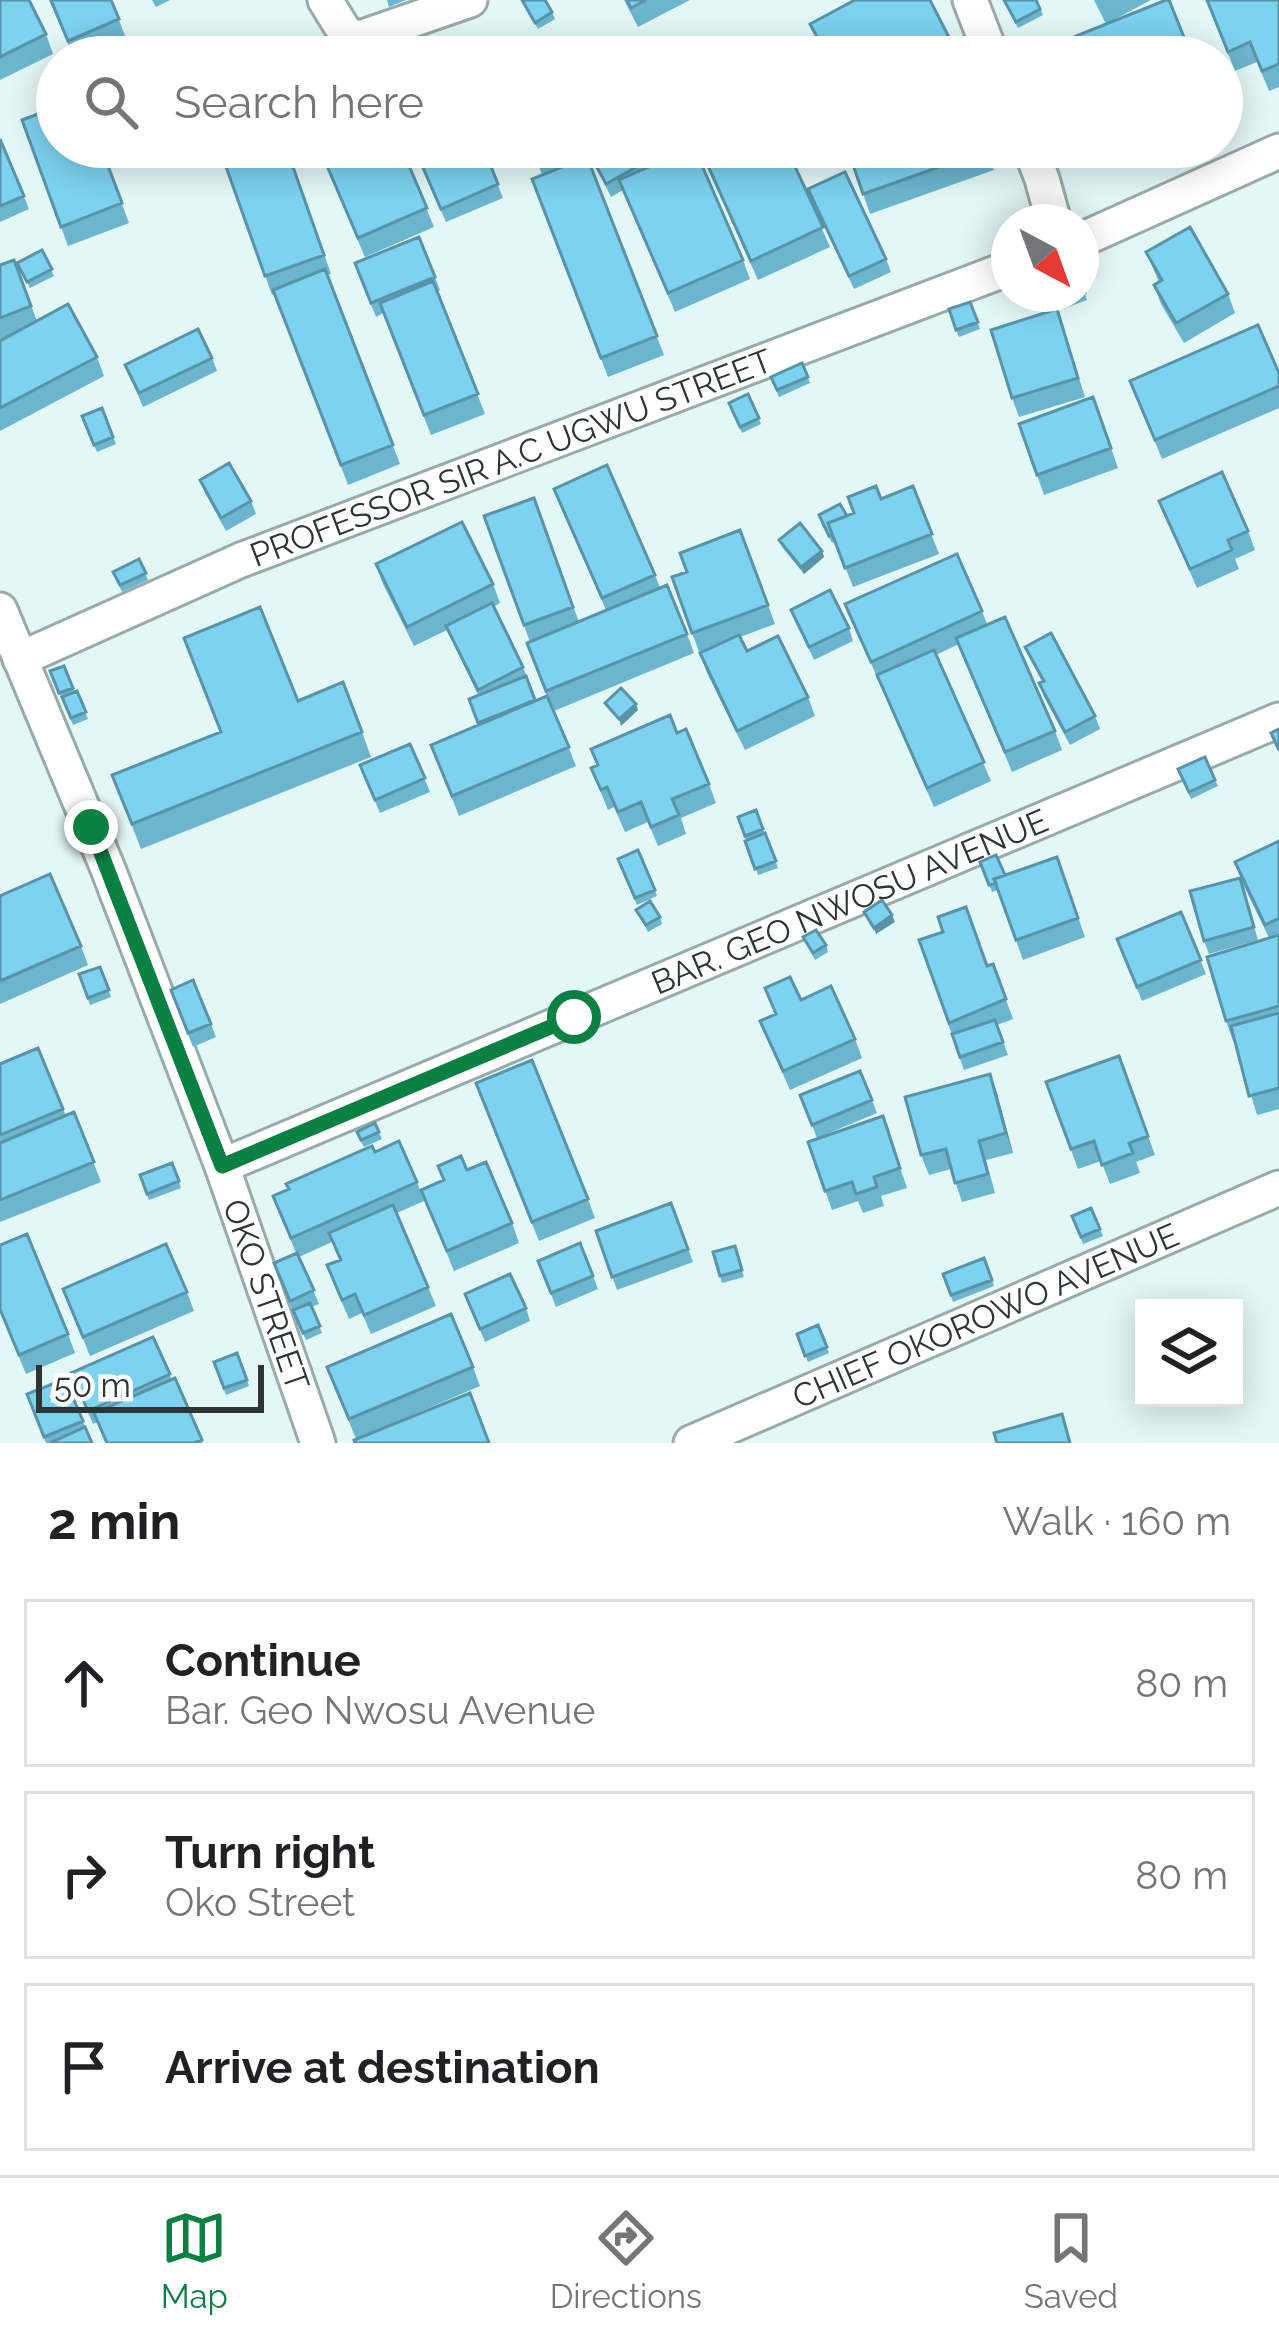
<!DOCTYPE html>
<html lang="en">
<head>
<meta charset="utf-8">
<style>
  body { margin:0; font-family:Raleway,sans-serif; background:#f2f2f2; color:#202124 }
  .controls { position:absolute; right:36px; bottom:36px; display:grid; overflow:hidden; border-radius:0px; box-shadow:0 6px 30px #0003 }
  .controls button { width:108px; height:108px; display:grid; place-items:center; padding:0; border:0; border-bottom:3px solid #e0e0e0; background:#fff; color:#202124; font:60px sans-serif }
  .compass { position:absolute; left:991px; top:204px; width:108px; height:108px; border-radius:50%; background:#fff; box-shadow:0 6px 30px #0003; rotate:139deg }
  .scale { position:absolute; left:36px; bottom:30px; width:228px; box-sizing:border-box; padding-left:12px; border:6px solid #2c3434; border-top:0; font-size:33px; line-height:42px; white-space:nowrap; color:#2c3434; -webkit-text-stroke:9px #fff; paint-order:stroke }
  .stop { position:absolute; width:36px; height:36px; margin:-27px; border:9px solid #0b8043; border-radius:50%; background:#fff }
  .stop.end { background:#0b8043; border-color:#fff; box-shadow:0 3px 12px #0008 }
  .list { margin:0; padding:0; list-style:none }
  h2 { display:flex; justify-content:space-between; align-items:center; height:156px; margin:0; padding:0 48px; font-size:51px }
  h2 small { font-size:39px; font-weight:400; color:#757577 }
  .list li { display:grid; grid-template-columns:78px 1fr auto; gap:36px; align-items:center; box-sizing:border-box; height:168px; margin:0 24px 24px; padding:0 24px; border:3px solid #e0e0e0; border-radius:0px }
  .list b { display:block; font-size:45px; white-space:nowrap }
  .list p { margin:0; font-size:39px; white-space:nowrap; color:#757577 }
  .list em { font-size:39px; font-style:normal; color:#757577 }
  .icon { flex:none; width:66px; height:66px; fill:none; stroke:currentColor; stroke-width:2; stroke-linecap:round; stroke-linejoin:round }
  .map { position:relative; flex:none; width:1279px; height:1443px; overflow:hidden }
  .search { position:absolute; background:#fff; box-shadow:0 6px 30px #0003; left:36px; right:36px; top:36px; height:132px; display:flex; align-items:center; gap:30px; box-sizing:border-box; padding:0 42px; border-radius:66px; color:#757577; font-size:45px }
  .sheet { height:732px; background:#fff }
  nav { display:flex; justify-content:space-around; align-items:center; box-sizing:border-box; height:168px; border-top:3px solid #e0e0e0; background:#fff; font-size:33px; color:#757577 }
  nav a { display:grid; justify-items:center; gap:6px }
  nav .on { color:#0b8043 }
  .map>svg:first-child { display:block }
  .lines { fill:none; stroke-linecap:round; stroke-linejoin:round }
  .minor-casing { stroke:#97aba9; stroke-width:39 }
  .minor { stroke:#fff; stroke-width:33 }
  .wall { fill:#6cb5ce }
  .shaded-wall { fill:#5893a7 }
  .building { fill:#7dd2ef; stroke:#5893a7; stroke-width:3 }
  .route { stroke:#0b8043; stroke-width:15 }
  .labels { text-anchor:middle; stroke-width:9; stroke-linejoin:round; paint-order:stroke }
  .street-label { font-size:33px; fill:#2c3434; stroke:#fff }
</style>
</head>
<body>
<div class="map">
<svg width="1279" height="1443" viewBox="0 0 1279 1443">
  <rect width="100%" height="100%" fill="#e3f7f6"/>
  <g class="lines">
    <defs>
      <g id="minor">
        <path d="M325,0l21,34 14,4 110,-38"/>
        <path d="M970,0l22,57"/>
        <path d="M1030,147l12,32 12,43"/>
        <path d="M1081,240l198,-89"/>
        <path id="s1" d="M0,610l108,259 114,297 96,277"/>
        <path id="s2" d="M20,659l221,-99 768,-292"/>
        <path id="s3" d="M222,1166l1057,-446"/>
        <path id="s4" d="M691,1443l588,-255"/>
      </g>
    </defs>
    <use href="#minor" class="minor-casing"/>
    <use href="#minor" class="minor"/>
  </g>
  <path class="wall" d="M0,0l46,34 7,20 -53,26z
    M49,0h62l15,38 -43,19h-9z
    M152,0h18l-14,7z
    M387,0h19l-17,7z
    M521,0l31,12 3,7 -17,10z
    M624,0h66l-52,27z
    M1004,0h32l7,15 -25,13z
    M1094,0h57l-45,24z
    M1207,0h72v87l-10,4 -12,-29 -22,9z
    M22,120l79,27 28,76 -61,23z
    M0,139l29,70 -29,13z
    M219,147h68l44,127 -4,1 73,189 -52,21 -73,-191 -3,1z
    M318,147h83l33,80 -69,30z
    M483,147l20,51 -57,24 -20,-46z
    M532,147h56l5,14 -4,2 75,192 -56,22 -76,-198 10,-4z
    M673,147l3,8 67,105 7,19 -75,33 -52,-122 -12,7 -18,-37z
    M695,147h91l44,100 -72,33 -54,-119 -2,1z
    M793,147h46l1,2 -38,17z
    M847,147h139l8,23 -124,44z
    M808,189l78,70 5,13 -37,17z
    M419,237l21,53 -3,2 48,122 -54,21 -48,-122 -7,4 -21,-54z
    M42,250l12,26 -24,12 -13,-25z
    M1146,252l82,42 7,19 -51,30 -23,-39 -7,-19 5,-3z
    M14,260l23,61 60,36 7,19 -104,55v-166z
    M1081,283l6,17 -24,9 -6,-15z
    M970,302l10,27 -21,8 -3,-7z
    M1057,309l28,88 -66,20 -7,-19z
    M212,358l5,13 -74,36 -18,-42z
    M802,363l8,20 -31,14 -8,-20z
    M1279,373v35l-117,51 -32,-78z
    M748,394l13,30 -19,9 -13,-30z
    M1093,397l25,71 -74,27 -25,-71z
    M102,408l14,36 -19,8 -15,-36z
    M200,480l51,21 5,13 -30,17 -21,-38z
    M913,486l26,68 -86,33 -18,-46 -3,2 -11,-21 26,-6 34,-17z
    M554,489l101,86 5,13 27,46 7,19 -140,58 22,55 -117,50 -28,-71 48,-20 -10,-26 9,-4 -31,-65 -33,16 -31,-62 -7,-20 117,20 7,19 -7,4 30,60 13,34 11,-5 -20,-53 3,-1 -46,-126 50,-18 45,124 27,-12z
    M1159,501l89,30 7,19 -20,9 4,10 -42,19z
    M779,540l43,11 2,6 -20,17 -22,-27z
    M139,559l9,21 -26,12 -9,-20z
    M672,577l96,28 7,19 -35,13 7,14 61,46 7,19 -70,34 -38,-77 -7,-20 14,-6 -15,5z
    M845,604l137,7 5,13 68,107 7,19 -50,22 -53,-128 -23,11 55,126 -57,26z
    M791,610l58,18 4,13 -39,19z
    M1025,647l70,69 5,13 -30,16 -26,-48 -5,-14 3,-1z
    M64,666l11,27 2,-2 11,28 -15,6 -23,-54z
    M298,701l64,31 9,25 -230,92 -29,-74z
    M677,733l32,51 7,19 -35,15 5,16 -28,12 -10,-24 -23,10 -11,-25 -6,3 -17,-42z
    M410,744l20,48 -50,21 -20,-48z
    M1205,757l13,29 -27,13 -13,-30z
    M756,810l22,58 -20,7 -20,-58z
    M1279,841v268l-22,6 -22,-75 -2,1 -7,-20 43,-83 -27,-56 -7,-20z
    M1057,857l28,80 -62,23 -25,-70 -6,2 -12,-30 25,13z
    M618,859l37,31 2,6 -20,9z
    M1240,878l18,62 -49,14 -5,-13z
    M0,896l81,50 7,19 -88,39z
    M636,910l24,7 2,7 -14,8z
    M1181,912l25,62 -64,27 -25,-62z
    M803,937l23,8 2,7 -13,8z
    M919,940l68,26 6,-2 20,55 -16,6 11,30 -44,15z
    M100,967l11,30 -21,8 -11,-31z
    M193,980l23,57 -23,10 -22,-57z
    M765,988l36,12 54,39 7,19 -72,32 -30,-69 15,-7z
    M38,1048l28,68 8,-4 27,70 -101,40v-158z
    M1119,1056l36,99 -19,7 4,11 -30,11 -9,-23 -23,8 -32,-87z
    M860,1071l17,42 -60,25 -17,-43z
    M990,1074l23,79 -27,7 9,33 -33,9 -11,-33 -22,6 -8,-20z
    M476,1083l112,116 7,19 -56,23z
    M883,1116l24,72 -26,8 3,10 -21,7 -5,-12 -26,9 -24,-68z
    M375,1123l7,16 -18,8 -5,-9z
    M375,1152l42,30 7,19 -27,12 39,93 -65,28 -9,-21 -13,6 -15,-35 -7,-19 12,-5 -7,-18 -33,15 20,47 -8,3 11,26 -16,7 -28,-63 18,-24 -23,-57z
    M438,1166l29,4 45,53 7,20 -65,28 -33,-81 22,-10z
    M140,1175l39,6 2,7 -32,12z
    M671,1203l22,59 -76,28 -21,-59z
    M1091,1208l12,28 -20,8 -11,-28z
    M580,1243l18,46 -42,18 -18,-46z
    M0,1245l68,89 7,19 -49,21 -26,-63z
    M735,1246l9,31 -22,6 -9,-31z
    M984,1258l10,28 -41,16 -10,-28z
    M63,1289l124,3 7,19 -104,45z
    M465,1294l61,14 4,13 -45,21z
    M818,1325l11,28 -21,9 -11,-28z
    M153,1337l19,43 3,-2 28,65h-97l-9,-21 -4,2 -22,-51z
    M237,1353l12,33 -23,9 -12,-33z
    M327,1367h146l7,19 -124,53z
    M65,1379l27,64h-46l-19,-49z"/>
  <path class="shaded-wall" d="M822,551l2,6 -20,17 -3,-7z
    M636,704l2,6 -17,16 -2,-7z
    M892,915l3,7 -19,12 -2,-6z
    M990,1074l7,19 16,60 -7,-20z"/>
  <path class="building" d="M0,0h29l17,34 -46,23z
    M51,0h60l8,19 -51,22z
    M522,0h23l7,12 -17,11z
    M627,0h19l-15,8z
    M855,0h75l29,57h-131l-18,-33z
    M1004,0h32l4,9 -24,13z
    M1166,0h3l23,57h-142l-4,-9z
    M1207,0h72v64l-17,7 -12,-29 -22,10z
    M558,39l7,16 -11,2 -7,-13z
    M795,39l7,18h-46l-1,-1z
    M57,107v40h44l21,56 -61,24 -39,-107z
    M0,139l24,57 -24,10z
    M219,147h67l38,108 -59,21z
    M319,147h82l26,61 -69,30z
    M459,147h24l15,37 -57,25 -20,-46z
    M532,147h42l-37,14z
    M616,147h56l-66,37 -13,-24z
    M694,147l49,113 -75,33 -49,-113z
    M708,147h78l37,80 -72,34 -50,-111z
    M847,147h139l1,3 -124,44z
    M587,157l70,179 -56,22 -69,-179z
    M845,172l41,87 -37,17 -41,-87z
    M1190,227l38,67 -52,29 -22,-38 8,-5 -16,-28z
    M419,237l16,40 -64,26 -16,-40z
    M42,250l10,19 -25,13 -10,-19z
    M14,260l17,46 -31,12v-53z
    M325,269l68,176 -52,20 -68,-175z
    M433,281l45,113 -54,21 -44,-112z
    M1081,283l4,10 -24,10 -4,-9h24z
    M970,302l8,20 -22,8 -7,-21z
    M68,304l29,53 -97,51v-67z
    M1057,309l21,69 -66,20 -21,-68z
    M1258,325l21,48v13l-124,54 -25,-59z
    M198,329l14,29 -73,35 -14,-28z
    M802,363l6,14 -31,13 -6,-13z
    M748,394l11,24 -19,9 -11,-24z
    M1093,397l18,51 -74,27 -18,-51z
    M102,408l11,29 -19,8 -12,-29z
    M229,463l22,38 -30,17 -21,-38z
    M607,465l48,110 -53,23 -48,-109z
    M1222,472l26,59 -20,9 4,10 -42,19 -31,-68z
    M876,486l5,13 32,-13 19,48 -87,34 -17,-45 26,-10 -6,-16z
    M534,498l39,109 -49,18 -40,-109z
    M840,504l7,12 -19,7 4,11 -3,2 -10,-21z
    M462,522l31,62 -86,43 -31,-63z
    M800,523l22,28 -21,16 -22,-27z
    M740,530l28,75 -76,28 -20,-56 15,-5 -7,-19z
    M957,554l25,57 -111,51 -26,-58z
    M139,559l7,14 -26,12 -7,-13z
    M667,585l20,49 -141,57 -19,-48z
    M830,590l19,38 -40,19 -18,-37z
    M492,603l31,64 -45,23 -32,-64z
    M260,607l38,94 45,-19 19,50 -230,92 -20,-49 109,-43 -37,-94z
    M1005,617l50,114 -50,21 -49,-114z
    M1051,633l44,83 -30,16 -26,-49 5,-2 -19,-34z
    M739,635l8,16 31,-15 30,61 -71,34 -37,-78z
    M934,650l50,112 -57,26 -50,-113z
    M64,666l9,22 -14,5 -9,-22z
    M526,676l9,24 -57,23 -9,-24z
    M621,688l15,16 -17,15 -14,-16z
    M77,691l9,21 -15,6 -9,-21z
    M547,696l22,51 -117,49 -21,-51z
    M670,715l7,18 9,-4 23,55 -37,15 7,16 -28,12 -10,-25 -23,10 -11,-25 -6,3 -10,-22 7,-3 -7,-16z
    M1279,729v21l-8,-17z
    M410,744l15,34 -50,22 -15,-35z
    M1205,757l10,23 -26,12 -11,-23z
    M756,810l7,19 -18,7 -7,-19z
    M765,833l11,28 -21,8 -10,-28z
    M1279,841v77l-14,7 -30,-63z
    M638,850l17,40 -20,8 -17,-39z
    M996,855l9,20 -11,4 2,4 -7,2 -9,-23z
    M1057,857l21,61 -62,22 -22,-61z
    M50,874l31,72 -81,35v-85z
    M1240,878l14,49 -50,14 -14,-50z
    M882,900l10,15 -18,13 -10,-16z
    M650,901l10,16 -14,8 -10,-15z
    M966,907l21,59 6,-2 13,35 -57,24 -30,-83 24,-8 -5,-15z
    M1181,912l20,48 -64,27 -20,-48z
    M816,930l10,15 -13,8 -10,-16z
    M1279,935v71l-53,15 -19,-64z
    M100,967l9,23 -21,8 -9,-24z
    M790,977l11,23 30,-14 24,53 -72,32 -23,-50 16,-7 -11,-26z
    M193,980l18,44 -23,9 -17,-43z
    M1279,1013v75l-30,8 -18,-70z
    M995,1020l8,22 -43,15 -8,-23z
    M38,1048l25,61 -63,26v-71z
    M1119,1056l29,80 -19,7 4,10 -31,12 -8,-24 -23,8 -25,-67z
    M532,1060l56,139 -56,23 -56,-139z
    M860,1071l12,29 -60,25 -12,-30z
    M990,1074l16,59 -27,8 9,33 -33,9 -9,-34 -25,6 -16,-58z
    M74,1112l20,50 -94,38v-57z
    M883,1116l17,52 -26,9 3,10 -21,7 -4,-12 -27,9 -17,-49z
    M375,1123l4,9 -18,8 -4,-8z
    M399,1141l18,41 -126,56 -18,-42 16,-7 -3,-5 86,-38 3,6z
    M461,1156l6,14 19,-8 26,61 -65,28 -26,-61 23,-10 -6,-14z
    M172,1163l7,18 -32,13 -7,-19z
    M671,1203l17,46 -76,28 -16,-46z
    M393,1205l35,82 -64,28 -9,-21 -13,6 -15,-35 14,-5 -12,-27z
    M1091,1208l9,21 -19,8 -9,-21z
    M27,1234l41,100 -49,21 -19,-46v-64z
    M580,1243l13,33 -42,17 -13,-32z
    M166,1244l21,48 -104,45 -20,-48z
    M735,1246l7,24 -22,6 -7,-24z
    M297,1253l17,37 -24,11 -16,-38z
    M984,1258l8,22 -41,15 -8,-21z
    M510,1274l16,34 -46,21 -15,-35z
    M310,1303l10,23 -17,7 -10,-23z
    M451,1314l22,53 -124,52 -22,-52z
    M818,1325l9,22 -22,9 -8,-22z
    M153,1337l17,37 -82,37 -17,-38z
    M237,1353l10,27 -23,8 -10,-26z
    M175,1378l27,62 -8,3h-87l-13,-30z
    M65,1379l18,42 -39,16 -17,-43z
    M470,1393l19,50h-134l-1,-3z
    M1062,1414l8,29h-73l-3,-10z
    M85,1427l7,16h-42z"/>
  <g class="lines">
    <path class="route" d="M91,827l131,339 352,-149"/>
  </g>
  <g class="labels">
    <g class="street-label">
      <text dy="12" stroke="none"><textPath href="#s2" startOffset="531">PROFESSOR SIR A.C UGWU STREET</textPath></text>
      <text dy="12" stroke="none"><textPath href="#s3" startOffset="681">BAR. GEO NWOSU AVENUE</textPath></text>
      <text dy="12" stroke="none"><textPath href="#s1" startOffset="735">OKO STREET</textPath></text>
      <text dy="12" stroke="none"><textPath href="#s4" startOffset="321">CHIEF OKOROWO AVENUE</textPath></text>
    </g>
  </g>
</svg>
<div class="controls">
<button><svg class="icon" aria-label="layers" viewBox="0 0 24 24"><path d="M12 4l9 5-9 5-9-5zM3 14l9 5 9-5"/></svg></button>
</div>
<svg class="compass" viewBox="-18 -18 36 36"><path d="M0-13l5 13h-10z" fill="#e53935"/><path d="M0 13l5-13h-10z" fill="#757577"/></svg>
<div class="scale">50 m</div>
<div class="stop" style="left:574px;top:1017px"></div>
<div class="stop end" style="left:91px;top:827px"></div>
<div class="search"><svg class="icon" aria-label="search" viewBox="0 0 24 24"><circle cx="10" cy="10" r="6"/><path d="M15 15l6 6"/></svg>Search here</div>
</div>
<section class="sheet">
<h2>2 min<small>Walk · 160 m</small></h2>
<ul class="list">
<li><svg class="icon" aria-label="ahead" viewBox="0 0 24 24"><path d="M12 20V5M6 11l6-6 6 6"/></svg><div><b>Continue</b><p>Bar. Geo Nwosu Avenue</p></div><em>80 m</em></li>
<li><svg class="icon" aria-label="right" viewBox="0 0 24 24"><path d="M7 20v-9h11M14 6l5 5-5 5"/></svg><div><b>Turn right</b><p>Oko Street</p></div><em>80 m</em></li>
<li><svg class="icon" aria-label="arrive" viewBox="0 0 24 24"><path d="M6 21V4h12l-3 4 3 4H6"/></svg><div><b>Arrive at destination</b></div></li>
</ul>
</section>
<nav>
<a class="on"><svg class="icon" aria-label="map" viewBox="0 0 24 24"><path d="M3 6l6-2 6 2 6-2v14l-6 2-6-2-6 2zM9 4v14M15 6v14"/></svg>Map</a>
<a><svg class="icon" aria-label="directions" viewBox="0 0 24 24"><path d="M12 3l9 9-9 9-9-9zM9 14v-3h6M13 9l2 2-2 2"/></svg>Directions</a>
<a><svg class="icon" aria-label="saved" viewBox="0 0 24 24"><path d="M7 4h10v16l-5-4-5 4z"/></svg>Saved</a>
</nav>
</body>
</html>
